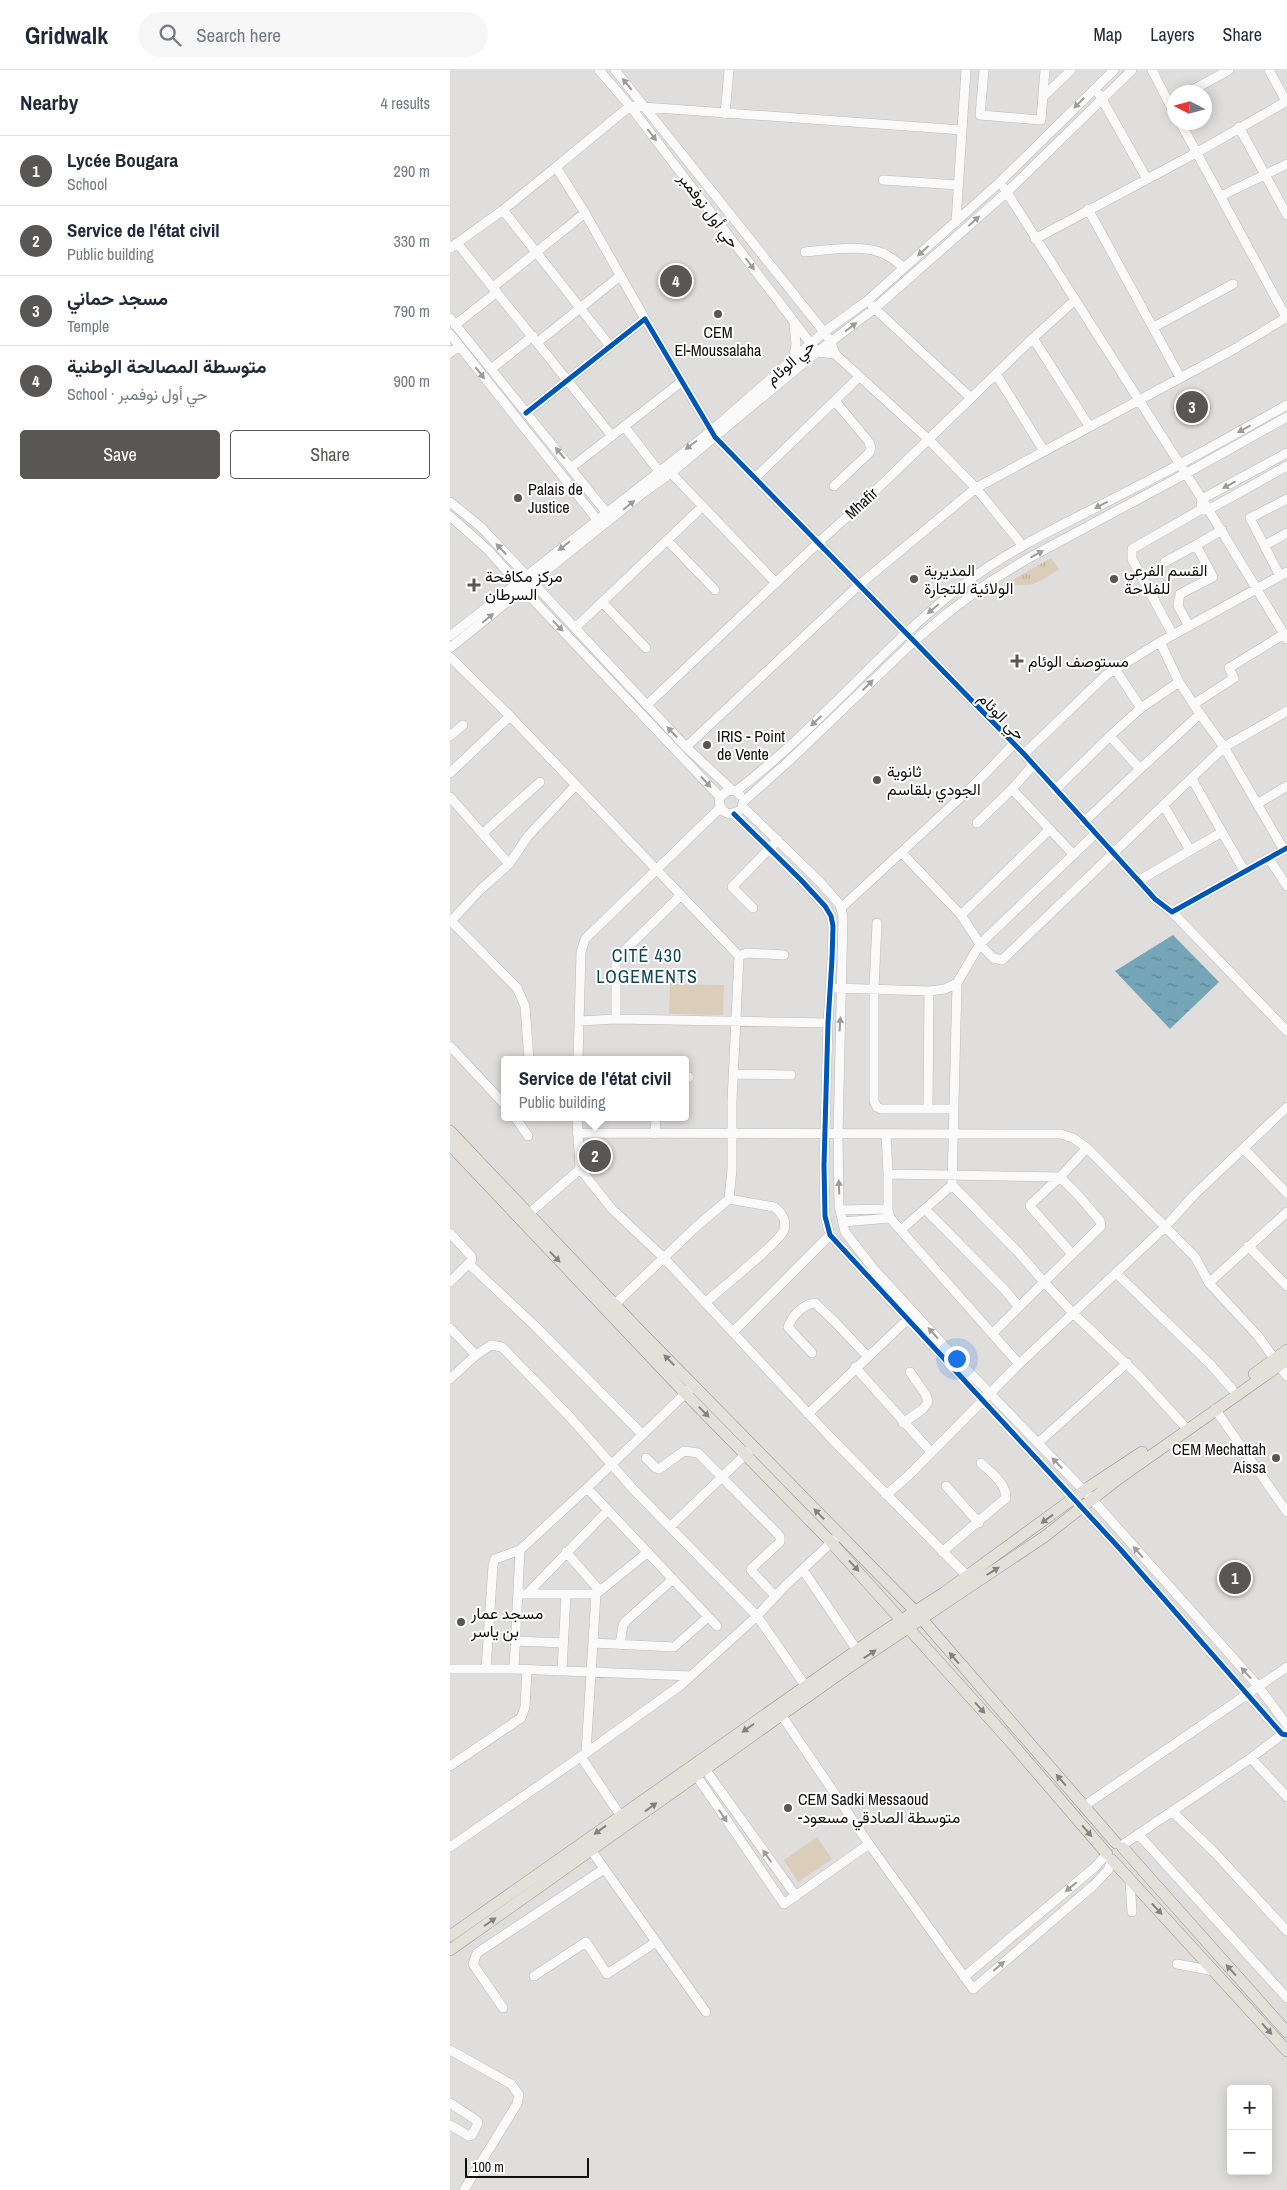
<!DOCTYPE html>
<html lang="en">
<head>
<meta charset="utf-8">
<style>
  body { margin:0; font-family:"Archivo Narrow",Vazirmatn,sans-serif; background:#f6f6f7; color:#1f2937 }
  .controls { position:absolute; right:15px; bottom:15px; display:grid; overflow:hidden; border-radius:5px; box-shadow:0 2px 12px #0003 }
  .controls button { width:45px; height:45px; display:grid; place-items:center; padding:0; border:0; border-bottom:1px solid #e0e1e3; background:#fff; color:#1f2937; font:25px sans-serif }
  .compass { position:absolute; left:717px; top:15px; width:45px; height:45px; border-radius:50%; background:#fff; box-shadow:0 2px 12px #0003; rotate:276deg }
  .scale { position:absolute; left:15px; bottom:12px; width:124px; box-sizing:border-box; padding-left:5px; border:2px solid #100f0d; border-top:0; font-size:14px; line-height:18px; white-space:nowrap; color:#100f0d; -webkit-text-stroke:4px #fff; paint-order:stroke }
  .you { position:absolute; left:506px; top:1288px; width:18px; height:18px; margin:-12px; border:4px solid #fff; border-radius:50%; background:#1a73e8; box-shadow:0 0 0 8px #1a73e833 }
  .badge { display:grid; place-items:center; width:32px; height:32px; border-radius:50%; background:#595755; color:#fff; font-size:16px; font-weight:700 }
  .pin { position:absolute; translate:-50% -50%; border:2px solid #fff; box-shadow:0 1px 5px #0006 }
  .popup { position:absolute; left:51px; top:986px; width:188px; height:65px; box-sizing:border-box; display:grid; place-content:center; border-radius:5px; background:#fff; filter:drop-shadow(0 1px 4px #0005); font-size:16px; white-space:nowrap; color:#747a83 }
  .popup b { font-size:19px; color:#1f2937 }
  .popup::after { content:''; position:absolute; left:50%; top:100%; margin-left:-10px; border:10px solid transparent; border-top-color:#fff }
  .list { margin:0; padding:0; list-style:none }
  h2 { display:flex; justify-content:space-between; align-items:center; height:65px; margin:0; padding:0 20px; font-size:21px }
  h2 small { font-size:16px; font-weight:400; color:#747a83 }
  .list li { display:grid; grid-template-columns:32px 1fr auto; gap:15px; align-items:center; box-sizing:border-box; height:70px; padding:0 20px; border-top:1px solid #e0e1e3 }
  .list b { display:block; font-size:19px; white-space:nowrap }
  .list p { margin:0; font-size:16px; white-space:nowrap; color:#747a83 }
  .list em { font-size:16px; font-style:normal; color:#747a83 }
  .actions { display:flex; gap:10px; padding:15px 20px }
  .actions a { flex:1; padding:11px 0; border:1px solid #595755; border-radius:5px; text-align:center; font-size:18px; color:#595755 }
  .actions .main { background:#595755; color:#fff }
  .icon { flex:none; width:28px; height:28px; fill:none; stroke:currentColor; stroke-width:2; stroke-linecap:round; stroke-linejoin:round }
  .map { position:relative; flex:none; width:837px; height:2120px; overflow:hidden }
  header { display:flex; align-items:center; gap:30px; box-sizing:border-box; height:70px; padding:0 25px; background:#fff; border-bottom:1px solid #e0e1e3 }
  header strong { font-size:24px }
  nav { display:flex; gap:28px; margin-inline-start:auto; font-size:18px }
  .search { width:350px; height:45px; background:#f6f6f7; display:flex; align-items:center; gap:12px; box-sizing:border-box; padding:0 18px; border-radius:28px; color:#747a83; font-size:19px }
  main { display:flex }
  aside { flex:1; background:#fff }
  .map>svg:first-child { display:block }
  .grass { fill:url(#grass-tufts) }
  .pitch { fill:#daceba }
  .water { fill:url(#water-ripples) }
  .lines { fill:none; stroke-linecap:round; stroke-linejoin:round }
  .minor-casing { stroke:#bcbab8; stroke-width:10 }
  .major-casing { stroke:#99948a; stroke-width:12 }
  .minor { stroke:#fafafa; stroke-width:9 }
  .major { stroke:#e3e0da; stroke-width:11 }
  .cycleway-casing { stroke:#fff; stroke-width:8 }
  .cycleway { stroke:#0057b8; stroke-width:5 }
  .oneway { fill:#9c9c9b }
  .oneway2 { fill:#84827e }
  .poi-dot { fill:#595755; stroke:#fff; stroke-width:2 }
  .labels { text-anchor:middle; stroke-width:4; stroke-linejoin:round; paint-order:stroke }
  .street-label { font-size:16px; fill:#100f0d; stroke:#fff }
  .poi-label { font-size:16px; fill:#100f0d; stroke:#fff; text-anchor:start }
  .neighbourhood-label { font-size:18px; letter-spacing:1px; fill:#104555; stroke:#fff }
</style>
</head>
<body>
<header>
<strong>Gridwalk</strong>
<div class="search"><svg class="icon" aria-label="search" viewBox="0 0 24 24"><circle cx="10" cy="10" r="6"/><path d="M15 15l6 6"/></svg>Search here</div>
<nav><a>Map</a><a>Layers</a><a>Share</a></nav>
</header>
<main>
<aside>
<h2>Nearby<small>4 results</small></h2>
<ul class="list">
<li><span class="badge">1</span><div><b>Lycée Bougara</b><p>School</p></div><em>290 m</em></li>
<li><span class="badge">2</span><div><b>Service de l'état civil</b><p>Public building</p></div><em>330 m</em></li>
<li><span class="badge">3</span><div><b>مسجد حماني</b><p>Temple</p></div><em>790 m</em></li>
<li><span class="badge">4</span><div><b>متوسطة المصالحة الوطنية</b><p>School · حي أول نوفمبر</p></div><em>900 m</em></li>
</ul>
<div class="actions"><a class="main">Save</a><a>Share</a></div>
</aside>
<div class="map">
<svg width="837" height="2120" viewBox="0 0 837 2120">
  <defs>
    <pattern id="grass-tufts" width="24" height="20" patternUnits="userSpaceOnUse" patternTransform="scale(1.25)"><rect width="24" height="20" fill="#daceba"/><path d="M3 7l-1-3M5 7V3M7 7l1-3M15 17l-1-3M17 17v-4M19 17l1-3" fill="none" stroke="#bab09f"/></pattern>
    <pattern id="water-ripples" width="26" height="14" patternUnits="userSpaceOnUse" patternTransform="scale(1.25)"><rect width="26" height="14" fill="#75a6b7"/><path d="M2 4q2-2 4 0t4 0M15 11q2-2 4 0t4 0" fill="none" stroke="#5f8693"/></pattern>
  </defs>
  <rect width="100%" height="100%" fill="#e0dedc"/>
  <path class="grass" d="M601,488l8,11c-24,17 -26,17 -55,16z"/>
  <path class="pitch" d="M220,914l54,1 -1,30 -54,-1z
    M367,1767l15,22 -34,23 -14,-22z"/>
  <path class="water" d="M723,865l46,47 -49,47 -55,-58z"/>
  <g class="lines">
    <defs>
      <path id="minor" d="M149,0l31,36 187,246 18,2
        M165,0l209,262 7,10 4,12 93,85 48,49 47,58
        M534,0l-4,45 61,5 4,-50
        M702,0l22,43
        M819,0l17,31
        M739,22l40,-22
        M649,24l48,85
        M593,27l28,-27
        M275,44l4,-44
        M730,52l107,197
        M789,57l48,88
        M512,60l4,-60
        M106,97l74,-61 332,24 -6,92
        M433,110l75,5
        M554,118l198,311 85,140
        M771,126l66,-32
        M638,139l92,168
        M53,140l107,136
        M585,169l161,-86 91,-52
        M7,173l155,193
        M0,178l53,-38 53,-43 29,46 60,106
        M355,182c23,-2 63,-9 83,4 6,3 11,8 16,12
        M43,217l92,-74
        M422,236l99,92
        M0,248l160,199
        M5,255l42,-33
        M704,257l79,-43
        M0,264l149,188
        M583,268l56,88
        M88,272l82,-66
        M0,283l9,-7
        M343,291l3,-17 -2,-19
        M41,299l42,-33
        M546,304l48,77
        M76,343l119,-94 70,118 309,317 131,145 17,13 115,-64
        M174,356l34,44
        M122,397l109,-85
        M221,403l105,110
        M305,408l104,-101
        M384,416l35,-33 2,-5 -2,-6 -34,-41
        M0,432l31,25 205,220 46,43
        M751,435l1,-6 85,-46
        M0,446l38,34 35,39 197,208c-2,9 1,15 10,17l9,-3
        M217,470l48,50
        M815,475l22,-12
        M715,492l31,-17
        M830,506l-30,-58 37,-19
        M152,532l44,46
        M739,556l-11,-20 2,-12 33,-17 -17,-32 26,-15
        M126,557l127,-121
        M723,565l-41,-76v-10l68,-39h8l79,-44
        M0,566l261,-205 113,-99 43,-31 133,-119 114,-112
        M710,572l127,-70
        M0,578l193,-155 28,-20 146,-121 57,-43 133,-117 125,-122
        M0,587l60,59 229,240
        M665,599l26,39
        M744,634l40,-26 -5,-10 55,-34
        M197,635l171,-162 52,-47 163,-158 41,-37
        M0,666l13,-11
        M660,666l31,-28 38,-26
        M236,677l173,-162 117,-97 260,-140 51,-31
        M574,684l82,-79 54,-33 19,40 21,32 -60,55 -30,-33 -55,54
        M583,695l-21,24 60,64
        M0,703l60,-57
        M286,721c81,-61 144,-142 224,-204 53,-41 115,-68 174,-99 52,-26 102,-55 153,-83
        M0,727l59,67
        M270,727l8,-7 8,1 4,4
        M293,732l46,-41 124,-119 37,-31 38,-28 39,-24 158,-85 102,-57
        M807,734l30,-18
        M292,736l79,77 19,22 3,12 -5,218 1,71 6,26 28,36 76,83 142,147 167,188 29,39
        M714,736l26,44
        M284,744l67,66 24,26 6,10 2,10 -1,33 -4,64 -4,142 1,51 5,19 291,315 161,184 5,1
        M634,752l56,-53
        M527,753l35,-34
        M772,762l23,40
        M33,763l57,-51
        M834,780l-60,-103 63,-36
        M452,783l59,62 19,29 13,14 9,2 222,-213 -24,-33
        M819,789l18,27
        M688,811l84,-49 -30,-53
        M303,838l-21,-21 46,-47
        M391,838l134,-124 38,-39
        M722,842l115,119
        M511,845l88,-85
        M1,851l66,67 8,18 4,54
        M0,852l31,-33 28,-25 19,-28 47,-50
        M427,853l-3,66v112l3,6 4,2h72
        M386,918l93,3 16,-2 12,-6
        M166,949v-60l65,-64
        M129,951l37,-2 212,4
        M0,976l55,59
        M128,990l3,-108 4,-13 135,-131
        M284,1004l57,1
        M235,1007h4
        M478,1039l1,-118
        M65,1047l13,19
        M127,1063l484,1 12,4 14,10 108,109 14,26 49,53 29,40
        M205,1064l1,-17
        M436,1064l2,40 172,3 27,-29
        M794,1079l43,44
        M130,1099l32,40 52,49 167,180 140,142
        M438,1104v35l2,9 129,146
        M475,1139l79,80 15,18
        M390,1140l48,-1
        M75,1147l55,-48 -3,-52
        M393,1152l47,-4
        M451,1160l51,-45
        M0,1163l21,23 1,4 -22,22
        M798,1176l39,40
        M621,1183l-41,-47 2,-3 28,-26 18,18 22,26 1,5 -57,56 29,31 66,63 48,53
        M19,1194l65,61 108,109
        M666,1203l94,91 22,25
        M759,1213l78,-71
        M255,1233c14,-13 74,-60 79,-73 3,-10 -3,-18 -10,-23l-45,-8
        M162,1237l85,-81 32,-27 3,-30v-68l7,-145 8,-3 37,2
        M0,1258l26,27 -26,24
        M283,1262l97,-97
        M542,1264l52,-52 -26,-30 -66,-67 5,-202 23,-39 115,-110
        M362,1283l-24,-26c4,-11 15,-23 27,-24l20,19 33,35
        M26,1285l15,-10 11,2 67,69 65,74 123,126 52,75
        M405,1297l76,85
        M765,1339l72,103
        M358,1344l99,-94
        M453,1353l20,-14 5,-7 -2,-7 -16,-23
        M588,1373l89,-80
        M196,1388l10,10 3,1 25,-18 14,2 79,80 3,4v5l-28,26 -1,2 24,26
        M496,1416l33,37
        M137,1418l130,138
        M436,1425l22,-19 111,-112 147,-138 29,-32 92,-87
        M220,1457l80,-77
        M116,1482l34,39
        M492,1482l64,-54c0,-15 -15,-25 -25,-35
        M353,1500l54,80
        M73,1524h73
        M77,1524l80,-83
        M66,1571l47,2
        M143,1573l81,4 34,-30
        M170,1575l3,-20 3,-4 47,-42
        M0,1599h64l177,7
        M36,1599l7,-104 2,-6 25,-9
        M64,1599l6,-119 67,-62 103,-99
        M112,1601l4,-77
        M136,1683l10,-159 52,-42
        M131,1687l43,64
        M801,1688l36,39
        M0,1696l71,-48 4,-11 2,-37
        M255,1699l91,127
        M246,1705l88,129 85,-60 -87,-128
        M634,1736l203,-139
        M722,1741l43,42 72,78
        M688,1764l149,164
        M419,1774l104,145 121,-104 14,-15 4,-10
        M671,1776l130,-88 34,-26
        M0,1777l136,-94 95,-68 76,-69 28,-30 50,-47
        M141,1780l115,162
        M680,1810l2,32
        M727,1894l37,7
        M84,1906l52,-34 21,32 49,-32
        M514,1907l131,-110 12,-13
        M53,1938l-30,-44 4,-11 127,-84
        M0,1980l61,34 8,11 -2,9 -53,86
        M0,2033l26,17 2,3 -6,12 -3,1 -19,-11"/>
      <path id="major" d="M0,1061l189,199 276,281 201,232
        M0,1075l235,248 146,149 177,197 99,115
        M804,1304l33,-24
        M673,1778l164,184
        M662,1790l175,191
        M0,1866l430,-302 65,-42 144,-105 53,-35
        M0,1880l395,-280 199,-133 74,-58 169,-119"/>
    </defs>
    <use href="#minor" class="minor-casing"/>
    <use href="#major" class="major-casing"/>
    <use href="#minor" class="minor"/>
    <use href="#major" class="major"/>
    <defs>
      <path id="cycleway" d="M76,343l119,-94 70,118 309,317 131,145 17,13 115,-64
        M284,744l67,66 24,26 6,10 2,10 -1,33 -4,64 -4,142 1,51 5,19 291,315 161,184 5,1"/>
    </defs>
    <use href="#cycleway" class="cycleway-casing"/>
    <use href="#cycleway" class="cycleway"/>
  </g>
  <defs><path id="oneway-solid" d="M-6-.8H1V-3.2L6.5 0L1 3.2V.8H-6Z" transform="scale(1.25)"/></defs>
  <g class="oneway">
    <use href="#oneway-solid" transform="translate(177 14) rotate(-129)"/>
    <use href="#oneway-solid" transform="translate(629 33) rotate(135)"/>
    <use href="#oneway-solid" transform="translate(202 65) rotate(53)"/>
    <use href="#oneway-solid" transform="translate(524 151) rotate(-42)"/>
    <use href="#oneway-solid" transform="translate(473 181) rotate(138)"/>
    <use href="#oneway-solid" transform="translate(300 194) rotate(53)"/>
    <use href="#oneway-solid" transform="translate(401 257) rotate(-37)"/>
    <use href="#oneway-solid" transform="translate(30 303) rotate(52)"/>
    <use href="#oneway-solid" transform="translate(794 359) rotate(151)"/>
    <use href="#oneway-solid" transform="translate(241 375) rotate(143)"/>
    <use href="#oneway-solid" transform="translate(110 383) rotate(-130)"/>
    <use href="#oneway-solid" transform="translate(779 415) rotate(152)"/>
    <use href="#oneway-solid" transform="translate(179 435) rotate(-39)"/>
    <use href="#oneway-solid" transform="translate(651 435) rotate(153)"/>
    <use href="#oneway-solid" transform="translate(114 476) rotate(142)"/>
    <use href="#oneway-solid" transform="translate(51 479) rotate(-133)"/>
    <use href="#oneway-solid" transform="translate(587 484) rotate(-28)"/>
    <use href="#oneway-solid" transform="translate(483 539) rotate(140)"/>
    <use href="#oneway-solid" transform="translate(38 548) rotate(-39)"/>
    <use href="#oneway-solid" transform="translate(108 556) rotate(46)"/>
    <use href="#oneway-solid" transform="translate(418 615) rotate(-44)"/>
    <use href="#oneway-solid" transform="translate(366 651) rotate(137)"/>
    <use href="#oneway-solid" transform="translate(222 662) rotate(-133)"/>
    <use href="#oneway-solid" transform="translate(256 712) rotate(47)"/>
    <use href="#oneway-solid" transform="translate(390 954) rotate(-87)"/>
    <use href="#oneway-solid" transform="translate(389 1117) rotate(-92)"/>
    <use href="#oneway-solid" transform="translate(483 1263) rotate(-132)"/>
    <use href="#oneway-solid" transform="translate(607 1393) rotate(-134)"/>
    <use href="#oneway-solid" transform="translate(688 1482) rotate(-131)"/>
    <use href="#oneway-solid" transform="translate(796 1603) rotate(-133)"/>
    <use href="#oneway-solid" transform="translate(273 1746) rotate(56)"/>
    <use href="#oneway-solid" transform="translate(317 1786) rotate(-125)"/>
    <use href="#oneway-solid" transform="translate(621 1817) rotate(140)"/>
    <use href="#oneway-solid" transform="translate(549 1896) rotate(-41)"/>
  </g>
  <g class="oneway2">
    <use href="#oneway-solid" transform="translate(105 1187) rotate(46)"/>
    <use href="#oneway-solid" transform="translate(219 1290) rotate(-134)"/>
    <use href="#oneway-solid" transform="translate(254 1342) rotate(46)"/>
    <use href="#oneway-solid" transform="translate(369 1444) rotate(-134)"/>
    <use href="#oneway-solid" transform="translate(597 1449) rotate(144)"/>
    <use href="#oneway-solid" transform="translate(404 1496) rotate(48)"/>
    <use href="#oneway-solid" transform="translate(543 1501) rotate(-32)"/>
    <use href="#oneway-solid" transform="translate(420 1584) rotate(-33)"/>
    <use href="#oneway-solid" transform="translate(504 1588) rotate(-131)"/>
    <use href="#oneway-solid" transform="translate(530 1638) rotate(48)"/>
    <use href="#oneway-solid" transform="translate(298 1658) rotate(145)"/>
    <use href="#oneway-solid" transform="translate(611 1710) rotate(-131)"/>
    <use href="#oneway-solid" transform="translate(201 1737) rotate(-36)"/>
    <use href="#oneway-solid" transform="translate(150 1760) rotate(144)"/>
    <use href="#oneway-solid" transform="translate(637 1761) rotate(49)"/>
    <use href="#oneway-solid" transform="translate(707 1839) rotate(47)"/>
    <use href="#oneway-solid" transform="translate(40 1852) rotate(-35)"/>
    <use href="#oneway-solid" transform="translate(781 1900) rotate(-132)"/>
    <use href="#oneway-solid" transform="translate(817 1959) rotate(48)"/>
  </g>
  <g class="poi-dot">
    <circle cx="268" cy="244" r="5"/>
    <circle cx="68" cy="428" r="5"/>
    <circle cx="464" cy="509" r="5"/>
    <circle cx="664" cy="509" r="5"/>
    <path d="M21.5 507.5h5v5h5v5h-5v5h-5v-5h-5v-5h5z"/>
    <path d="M564.5 583.5h5v5h5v5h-5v5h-5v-5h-5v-5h5z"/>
    <circle cx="257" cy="675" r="5"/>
    <circle cx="427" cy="710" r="5"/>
    <circle cx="826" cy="1388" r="5"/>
    <circle cx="11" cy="1552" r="5"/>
    <circle cx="338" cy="1738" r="5"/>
  </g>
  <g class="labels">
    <g class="street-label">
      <text transform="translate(259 140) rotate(53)" y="6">حي أول نوفمبر</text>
      <text transform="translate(340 292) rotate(-41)" y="6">حي الوئام</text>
      <text transform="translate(411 433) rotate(-43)" y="6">Mhafir</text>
      <text transform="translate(552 646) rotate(46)" y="6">حي الوئام</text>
    </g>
    <g class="poi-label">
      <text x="268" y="268" text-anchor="middle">CEM<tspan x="268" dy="18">El-Moussalaha</tspan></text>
      <text x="78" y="425">Palais de<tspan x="78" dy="18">Justice</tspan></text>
      <text x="474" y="506">المديرية<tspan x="474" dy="18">الولائية للتجارة</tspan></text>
      <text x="674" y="506">القسم الفرعي<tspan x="674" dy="18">للفلاحة</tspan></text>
      <text x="35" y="512">مركز مكافحة<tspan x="35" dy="18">السرطان</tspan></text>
      <text x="578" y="597">مستوصف الوئام</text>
      <text x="267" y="672">IRIS - Point<tspan x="267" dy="18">de Vente</tspan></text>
      <text x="437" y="707">ثانوية<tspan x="437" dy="18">الجودي بلقاسم</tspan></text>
      <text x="816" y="1385" text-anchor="end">CEM Mechattah<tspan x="816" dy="18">Aissa</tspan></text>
      <text x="21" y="1549">مسجد عمار<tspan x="21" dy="18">بن ياسر</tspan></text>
      <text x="348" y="1735">CEM Sadki Messaoud<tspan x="348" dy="18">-متوسطة الصادقي مسعود</tspan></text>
    </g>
    <g class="neighbourhood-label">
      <text x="197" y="892">CITÉ 430<tspan x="197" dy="21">LOGEMENTS</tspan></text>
    </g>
  </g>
</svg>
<div class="controls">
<button>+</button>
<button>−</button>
</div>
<svg class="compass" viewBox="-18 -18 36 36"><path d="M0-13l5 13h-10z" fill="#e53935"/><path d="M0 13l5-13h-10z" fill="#747a83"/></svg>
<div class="scale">100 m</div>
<div class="you"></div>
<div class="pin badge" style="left:785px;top:1508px">1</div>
<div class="pin badge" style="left:145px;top:1086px">2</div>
<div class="popup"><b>Service de l'état civil</b>Public building</div>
<div class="pin badge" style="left:742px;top:337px">3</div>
<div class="pin badge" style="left:226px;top:211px">4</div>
</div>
</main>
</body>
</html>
